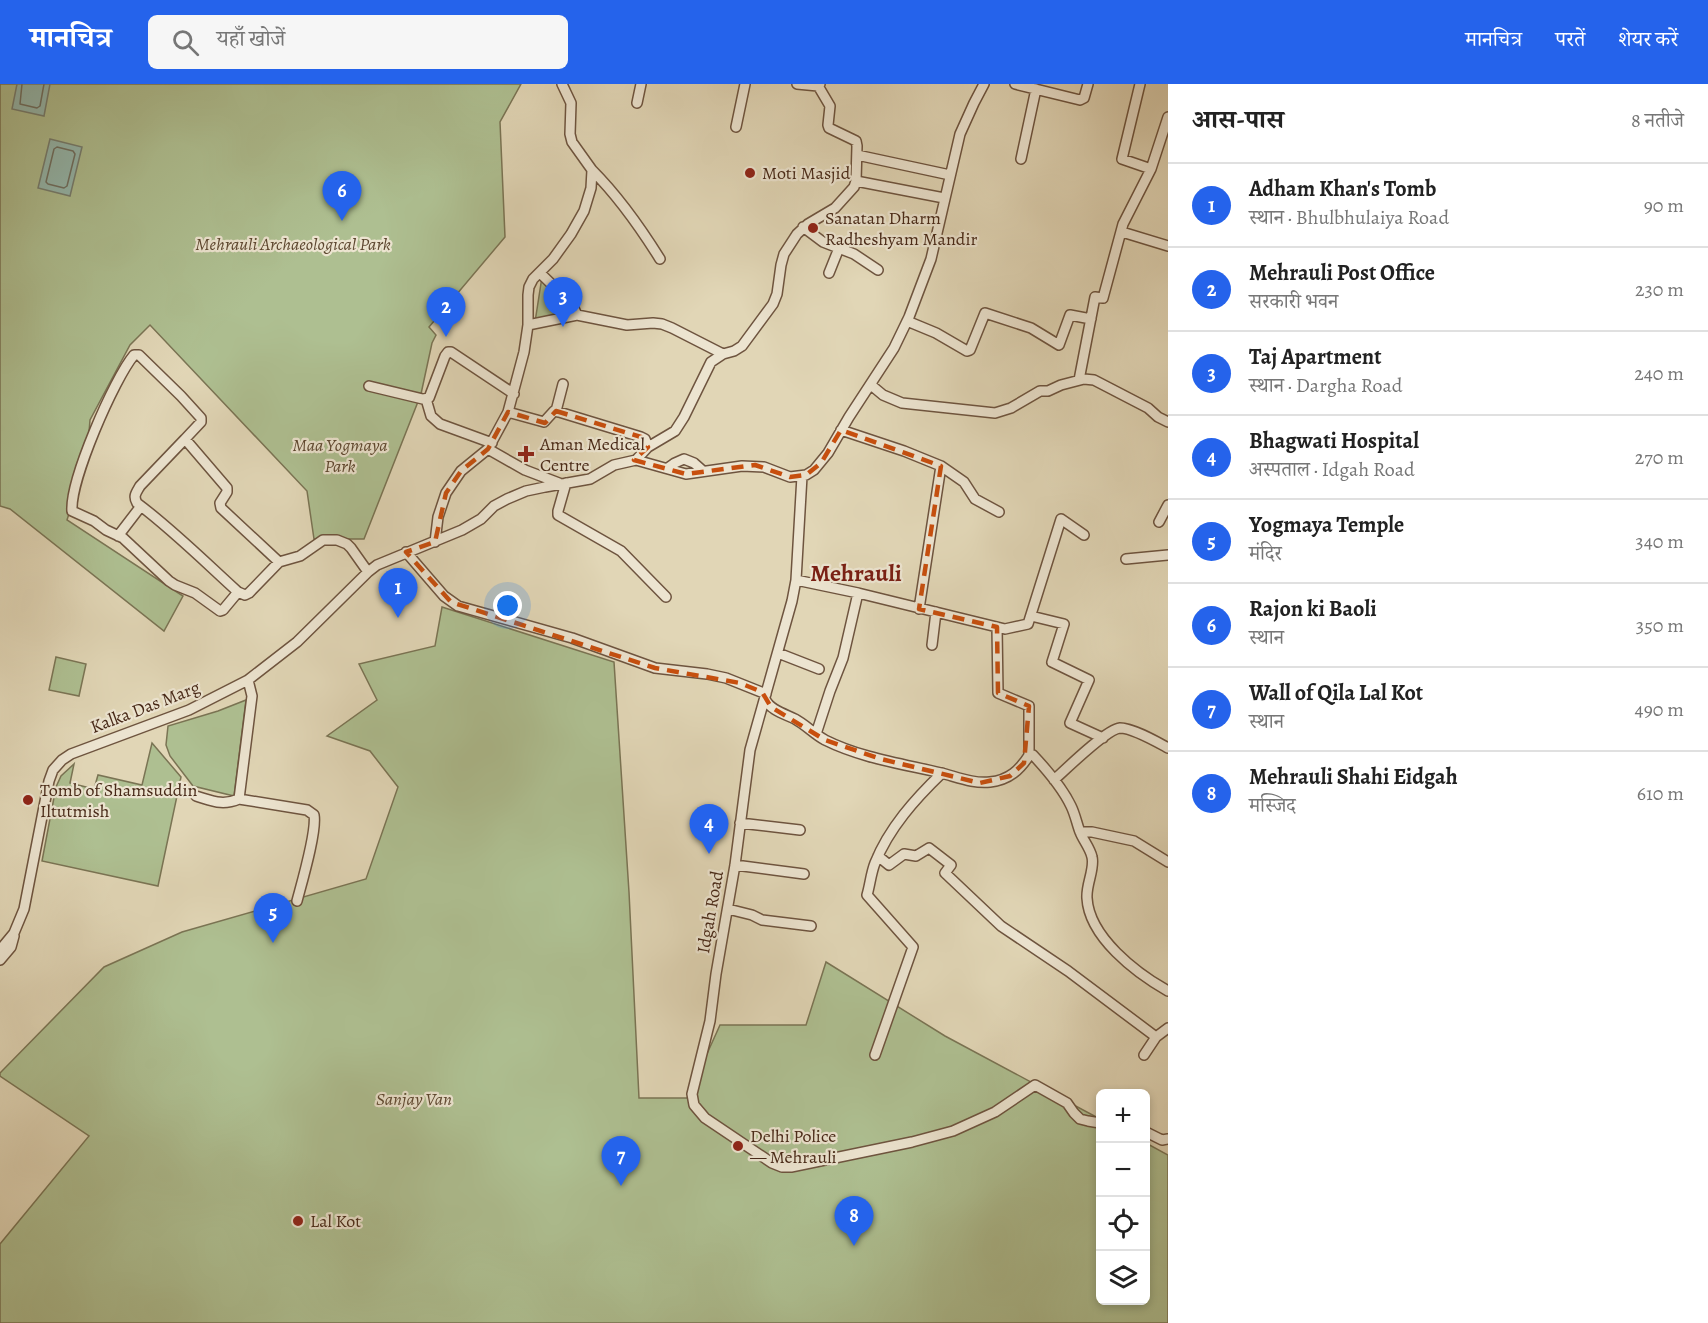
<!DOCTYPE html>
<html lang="hi">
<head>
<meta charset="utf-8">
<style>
  body { margin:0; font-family:Alegreya,"Noto Serif Devanagari",serif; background:#f6f6f6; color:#222 }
  .controls { position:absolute; right:18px; bottom:18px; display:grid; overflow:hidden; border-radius:9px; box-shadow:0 3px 9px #0003 }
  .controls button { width:54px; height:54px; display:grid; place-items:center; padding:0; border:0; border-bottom:2px solid #e0e0e0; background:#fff; color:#222; font:30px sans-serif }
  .you { position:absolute; left:508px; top:522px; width:21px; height:21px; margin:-15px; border:4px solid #fff; border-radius:50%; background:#1a73e8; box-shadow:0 0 0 9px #1a73e833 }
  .badge { display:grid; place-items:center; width:39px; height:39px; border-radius:50%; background:#2563eb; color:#fff; font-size:20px; font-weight:700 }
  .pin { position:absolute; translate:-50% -50px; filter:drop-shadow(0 2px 3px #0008) }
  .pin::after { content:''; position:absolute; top:32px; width:21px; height:18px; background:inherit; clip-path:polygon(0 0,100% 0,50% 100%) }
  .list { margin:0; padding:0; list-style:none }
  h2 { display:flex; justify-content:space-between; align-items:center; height:78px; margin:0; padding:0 24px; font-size:26px }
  h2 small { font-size:20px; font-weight:400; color:#767676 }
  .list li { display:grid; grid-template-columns:39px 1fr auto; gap:18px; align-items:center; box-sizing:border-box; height:84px; padding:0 24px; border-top:2px solid #e0e0e0 }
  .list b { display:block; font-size:22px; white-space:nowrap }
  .list p { margin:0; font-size:20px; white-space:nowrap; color:#767676 }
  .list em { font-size:20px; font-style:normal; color:#767676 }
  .icon { flex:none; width:33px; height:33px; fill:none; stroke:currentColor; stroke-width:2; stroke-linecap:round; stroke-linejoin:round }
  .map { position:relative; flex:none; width:1168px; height:1239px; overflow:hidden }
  header { display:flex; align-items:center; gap:36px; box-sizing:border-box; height:84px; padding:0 30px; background:#2563eb; color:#fff }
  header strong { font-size:28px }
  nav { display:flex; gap:33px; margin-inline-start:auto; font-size:21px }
  .search { width:420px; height:54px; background:#f6f6f6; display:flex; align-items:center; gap:15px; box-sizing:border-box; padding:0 21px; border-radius:9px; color:#767676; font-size:22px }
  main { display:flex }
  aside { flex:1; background:#fff }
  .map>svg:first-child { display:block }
  .green { fill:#aebf91; stroke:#7a7454; stroke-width:1.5 }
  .water { fill:#94b9af; stroke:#757f72; stroke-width:1.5 }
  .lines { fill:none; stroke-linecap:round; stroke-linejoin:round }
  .shore { stroke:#6e7063; stroke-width:1.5 }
  .minor-casing { stroke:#6e543f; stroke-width:12 }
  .minor { stroke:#ece4d0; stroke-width:9 }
  .marked { fill:none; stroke:#c84f0e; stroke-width:4.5; stroke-dasharray:12 8; stroke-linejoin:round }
  .poi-dot { fill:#8f2418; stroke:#ece4d0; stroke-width:2 }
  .labels { text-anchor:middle; stroke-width:4.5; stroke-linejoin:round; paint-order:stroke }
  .poi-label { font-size:18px; fill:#472817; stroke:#ece4d0; text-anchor:start }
  .park-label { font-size:18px; font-style:italic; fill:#5c462f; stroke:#ece4d0 }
  .street-label { font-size:18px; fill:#472817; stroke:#ece4d0 }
  .district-label { font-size:24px; font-weight:bold; fill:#7a1f14; stroke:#ece4d0 }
</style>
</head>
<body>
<header>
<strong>मानचित्र</strong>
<div class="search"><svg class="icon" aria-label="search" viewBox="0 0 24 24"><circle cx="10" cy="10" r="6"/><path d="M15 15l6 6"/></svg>यहाँ खोजें</div>
<nav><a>मानचित्र</a><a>परतें</a><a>शेयर करें</a></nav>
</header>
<main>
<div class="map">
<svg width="1168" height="1239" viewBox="0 0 1168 1239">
  <rect width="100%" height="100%" fill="#e1d6b6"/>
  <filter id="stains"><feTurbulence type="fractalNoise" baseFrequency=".00333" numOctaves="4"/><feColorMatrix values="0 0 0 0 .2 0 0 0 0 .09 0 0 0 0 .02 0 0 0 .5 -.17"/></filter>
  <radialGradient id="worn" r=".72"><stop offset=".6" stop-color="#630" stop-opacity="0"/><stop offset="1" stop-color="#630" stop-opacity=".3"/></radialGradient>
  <path class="green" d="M0,0h521l-21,38 5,115 -76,90 7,8 -4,8 -11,51 -57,145h-50l-7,-48 -157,-166 -20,20 -40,75 -3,37 -20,63 116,76 -19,35 -154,-122 -10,-3z
    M542,193l30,28 -1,11 -36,6z
    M442,523l172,55 15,230 10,206h48l33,-73h86l20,-63 119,74 155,83v181h46v-157l22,12v168h-1168v-79l89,-108 -89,-60v-3l104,-106 78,-35 184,-53 32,-92 -28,-36 -43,-15 50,-36 -18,-36 76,-18z
    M56,573l30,7 -7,32 -30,-6z
    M246,616l-12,96 -41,-10 -23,-30 -4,-11 2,-19 50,-15z
    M152,659l29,34 -23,109 -116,-25 14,-74 5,-11 13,-12 -4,19 24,6 4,-14 44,10z"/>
  <path class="water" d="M17,0h33l-6,32 -32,-7z
    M50,55l32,8 -12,49 -32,-8z"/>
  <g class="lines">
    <path class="shore" d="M22,0l-2,20 17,4 3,-2 4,-22
      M57,63l16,4 2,3 -8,32 -3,2 -16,-4 -2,-2 8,-33z"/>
    <defs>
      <path id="minor" d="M797,0l21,2 2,-2
        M1015,0l65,16 4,-2 4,-14
        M1140,0l-18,75 29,10
        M637,19l4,-19
        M736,43l9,-43
        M857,71l93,20
        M1021,75l15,-70
        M592,86c26,26 48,57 68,89
        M856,97l88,17
        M803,143l20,15 31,12 24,16
        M1122,148l46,14
        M540,189l32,31 5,11
        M829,189l10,-25
        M907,237l29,12 31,18 3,-1 15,-37 46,15 28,17 11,-30 21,4
        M528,241l49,-10 50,10 26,-2 9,1 10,4 51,26
        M1079,296l16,-83 8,1 20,-74 28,-55 17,-52
        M871,301l12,10 19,8 93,10 16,-5 29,-17h8l13,-6 23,-6 10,1 54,28 10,9 10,5
        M369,302l54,13 6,-1 16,-42 3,-4h3l63,42
        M426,315l5,17 9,8 52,19
        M556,327l7,-27
        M508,328l36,10 10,-11 5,1 82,25 4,2 3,8
        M841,346l63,21 37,15 23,16 11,17 24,13
        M185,355l-45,47c-4,7 -7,10 -3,17 36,27 68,59 101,89l7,3 4,-2 30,-31 21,-6 23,-16h14l10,4 4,4 17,24
        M488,365l37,21 34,13
        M636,376l50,14 56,-8 22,1 26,10 16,-2 8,-5 14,-17 21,-36 45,-69 15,-31 22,-58 29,-125 14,-31 10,-19
        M668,384l7,-5 9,-4 10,4 9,8
        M802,392l-6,104 -4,21 -42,149 -15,115 -19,109 -6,47 -18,73 2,11 11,13 67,45 10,4h9l121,-25 41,-11 42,-19 40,-27 32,18 7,10 6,6 8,2 12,2
        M566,399l-8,28v4l63,36 45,46
        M1159,438l9,-17
        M118,452l23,-30
        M435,458l3,-25 8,-24 15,-22 27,-22 20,-37 16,-60 4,-27v-30l1,-8 4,-8 20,-20 18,-25 13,-23 7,-23 1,-18 -20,-28 -2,-8 1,-31 -9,-19
        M406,468l38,44 14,10 114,32 83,30 52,6 19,4 40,16
        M1126,475l42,-4
        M796,496l62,13 147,36 23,-5 33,-105 23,16
        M238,508l-15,18 -3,1 -25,-18 -20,-8 -6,-4 -46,-43 -17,-8 -12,-9 -22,-10c-2,-31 42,-132 62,-156h5l42,41 20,22v4l-16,17 42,49v4l-7,11 1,5 58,54
        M919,525l22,-143
        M1031,532l33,8 -12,38 37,18 -19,43 33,15
        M997,543l1,66 31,13v49
        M932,561l4,-33
        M778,569l41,16
        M248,596l4,16 -13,103 68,11 7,5c3,16 -12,67 -17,86
        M765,615c5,11 20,15 30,20 11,6 19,15 30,21 36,18 78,24 116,33 16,4 33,11 49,9 19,-2 30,-12 40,-28l3,1c14,15 29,32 38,51 4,8 6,18 9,26 3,8 10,16 12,25 3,12 -6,27 -5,41 2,39 49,75 81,93
        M816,650l14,-43 13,-33 15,-65
        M1054,696c12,-11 53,-51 66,-52 13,0 37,14 48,20
        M196,712c17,5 26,10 43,3
        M740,739l60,7
        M1080,748h12l42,9 34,21
        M878,772l11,9 15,-11 12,2 13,-8 22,17 -6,8 56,53 67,45 88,66 -12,18
        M735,781l69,9
        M728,825l24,6 10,5 49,6
        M0,866l14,-17 10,-24 25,-128 4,-11 9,-10 9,-6 118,-44 59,-30 49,-38 71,-70 9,-7 85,-35 19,-11 13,-13 13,-7 19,-8 19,-4 45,-8 24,-14 22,-5 12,-13 27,-16 9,-14 27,-55 12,-8 11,-3 8,-5 31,-42 4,-10 4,-29 3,-11 13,-20 11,-10 27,-16 19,-21 2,-6 1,-35 -1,-5 -27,-13 -1,-3 2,-19 -13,-22
        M0,876l11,-13 3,-11
        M1156,953l12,-9
        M875,971l38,-108 -46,-52c3,-10 4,-22 8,-32 14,-35 40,-64 67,-90
        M1146,1048l16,8 6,-1"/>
    </defs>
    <use href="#minor" class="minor-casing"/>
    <use href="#minor" class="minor"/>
  </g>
  <path class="marked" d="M556,327l85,26 7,10 -14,13 52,14 69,-9 35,12 16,-2 15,-12 20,-33 100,36 -22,143 78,18 1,66 31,13 -5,57 -14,13 -30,7 -99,-24 -56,-19 -54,-33 -9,-15 -22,-9 -85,-15 -204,-66 -45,-50 29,-10 11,-49 15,-22 27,-22 20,-37 37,11z"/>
  <g class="poi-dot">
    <circle cx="750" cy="89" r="6"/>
    <circle cx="813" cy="144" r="6"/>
    <path d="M523 361h6v6h6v6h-6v6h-6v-6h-6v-6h6z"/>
    <circle cx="28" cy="716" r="6"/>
    <circle cx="738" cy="1062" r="6"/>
    <circle cx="298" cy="1137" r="6"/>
  </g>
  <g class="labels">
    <g class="poi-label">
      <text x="762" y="95">Moti Masjid</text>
      <text x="825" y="140">Sanatan Dharm<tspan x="825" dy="21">Radheshyam Mandir</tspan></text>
      <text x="540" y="366">Aman Medical<tspan x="540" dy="21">Centre</tspan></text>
      <text x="40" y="712">Tomb of Shamsuddin<tspan x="40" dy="21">Iltutmish</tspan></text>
      <text x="750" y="1058">Delhi Police<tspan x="750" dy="21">— Mehrauli</tspan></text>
      <text x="310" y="1143">Lal Kot</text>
    </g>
    <g class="park-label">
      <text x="293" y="166">Mehrauli Archaeological Park</text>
      <text x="340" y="367">Maa Yogmaya<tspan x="340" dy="21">Park</tspan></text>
      <text x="414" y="1021">Sanjay Van</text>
    </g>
    <g class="street-label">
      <text transform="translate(145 623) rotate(-21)" y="6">Kalka Das Marg</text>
      <text transform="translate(710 828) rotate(-80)" y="6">Idgah Road</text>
    </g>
    <g class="district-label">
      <text x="856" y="497">Mehrauli</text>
    </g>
  </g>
  <rect width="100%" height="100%" filter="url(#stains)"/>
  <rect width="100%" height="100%" fill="url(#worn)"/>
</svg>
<div class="controls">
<button>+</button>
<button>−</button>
<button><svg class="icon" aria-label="locate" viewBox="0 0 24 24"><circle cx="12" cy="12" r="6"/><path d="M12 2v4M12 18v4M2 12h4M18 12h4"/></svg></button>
<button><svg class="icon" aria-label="layers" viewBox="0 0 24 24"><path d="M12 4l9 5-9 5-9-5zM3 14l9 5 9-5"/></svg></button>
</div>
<div class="you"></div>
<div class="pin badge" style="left:398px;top:534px">1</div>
<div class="pin badge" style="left:446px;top:253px">2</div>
<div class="pin badge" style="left:563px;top:243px">3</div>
<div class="pin badge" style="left:709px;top:770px">4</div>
<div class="pin badge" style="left:273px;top:859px">5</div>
<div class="pin badge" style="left:342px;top:137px">6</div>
<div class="pin badge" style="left:621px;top:1102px">7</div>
<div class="pin badge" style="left:854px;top:1162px">8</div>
</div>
<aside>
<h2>आस-पास<small>8 नतीजे</small></h2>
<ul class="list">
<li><span class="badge">1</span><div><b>Adham Khan's Tomb</b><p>स्थान · Bhulbhulaiya Road</p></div><em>90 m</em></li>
<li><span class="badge">2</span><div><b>Mehrauli Post Office</b><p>सरकारी भवन</p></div><em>230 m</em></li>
<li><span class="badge">3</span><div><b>Taj Apartment</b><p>स्थान · Dargha Road</p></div><em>240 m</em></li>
<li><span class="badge">4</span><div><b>Bhagwati Hospital</b><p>अस्पताल · Idgah Road</p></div><em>270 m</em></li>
<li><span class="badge">5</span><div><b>Yogmaya Temple</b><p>मंदिर</p></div><em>340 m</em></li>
<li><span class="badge">6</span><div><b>Rajon ki Baoli</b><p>स्थान</p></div><em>350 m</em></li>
<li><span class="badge">7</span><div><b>Wall of Qila Lal Kot</b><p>स्थान</p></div><em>490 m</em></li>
<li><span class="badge">8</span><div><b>Mehrauli Shahi Eidgah</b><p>मस्जिद</p></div><em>610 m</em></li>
</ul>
</aside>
</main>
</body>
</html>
